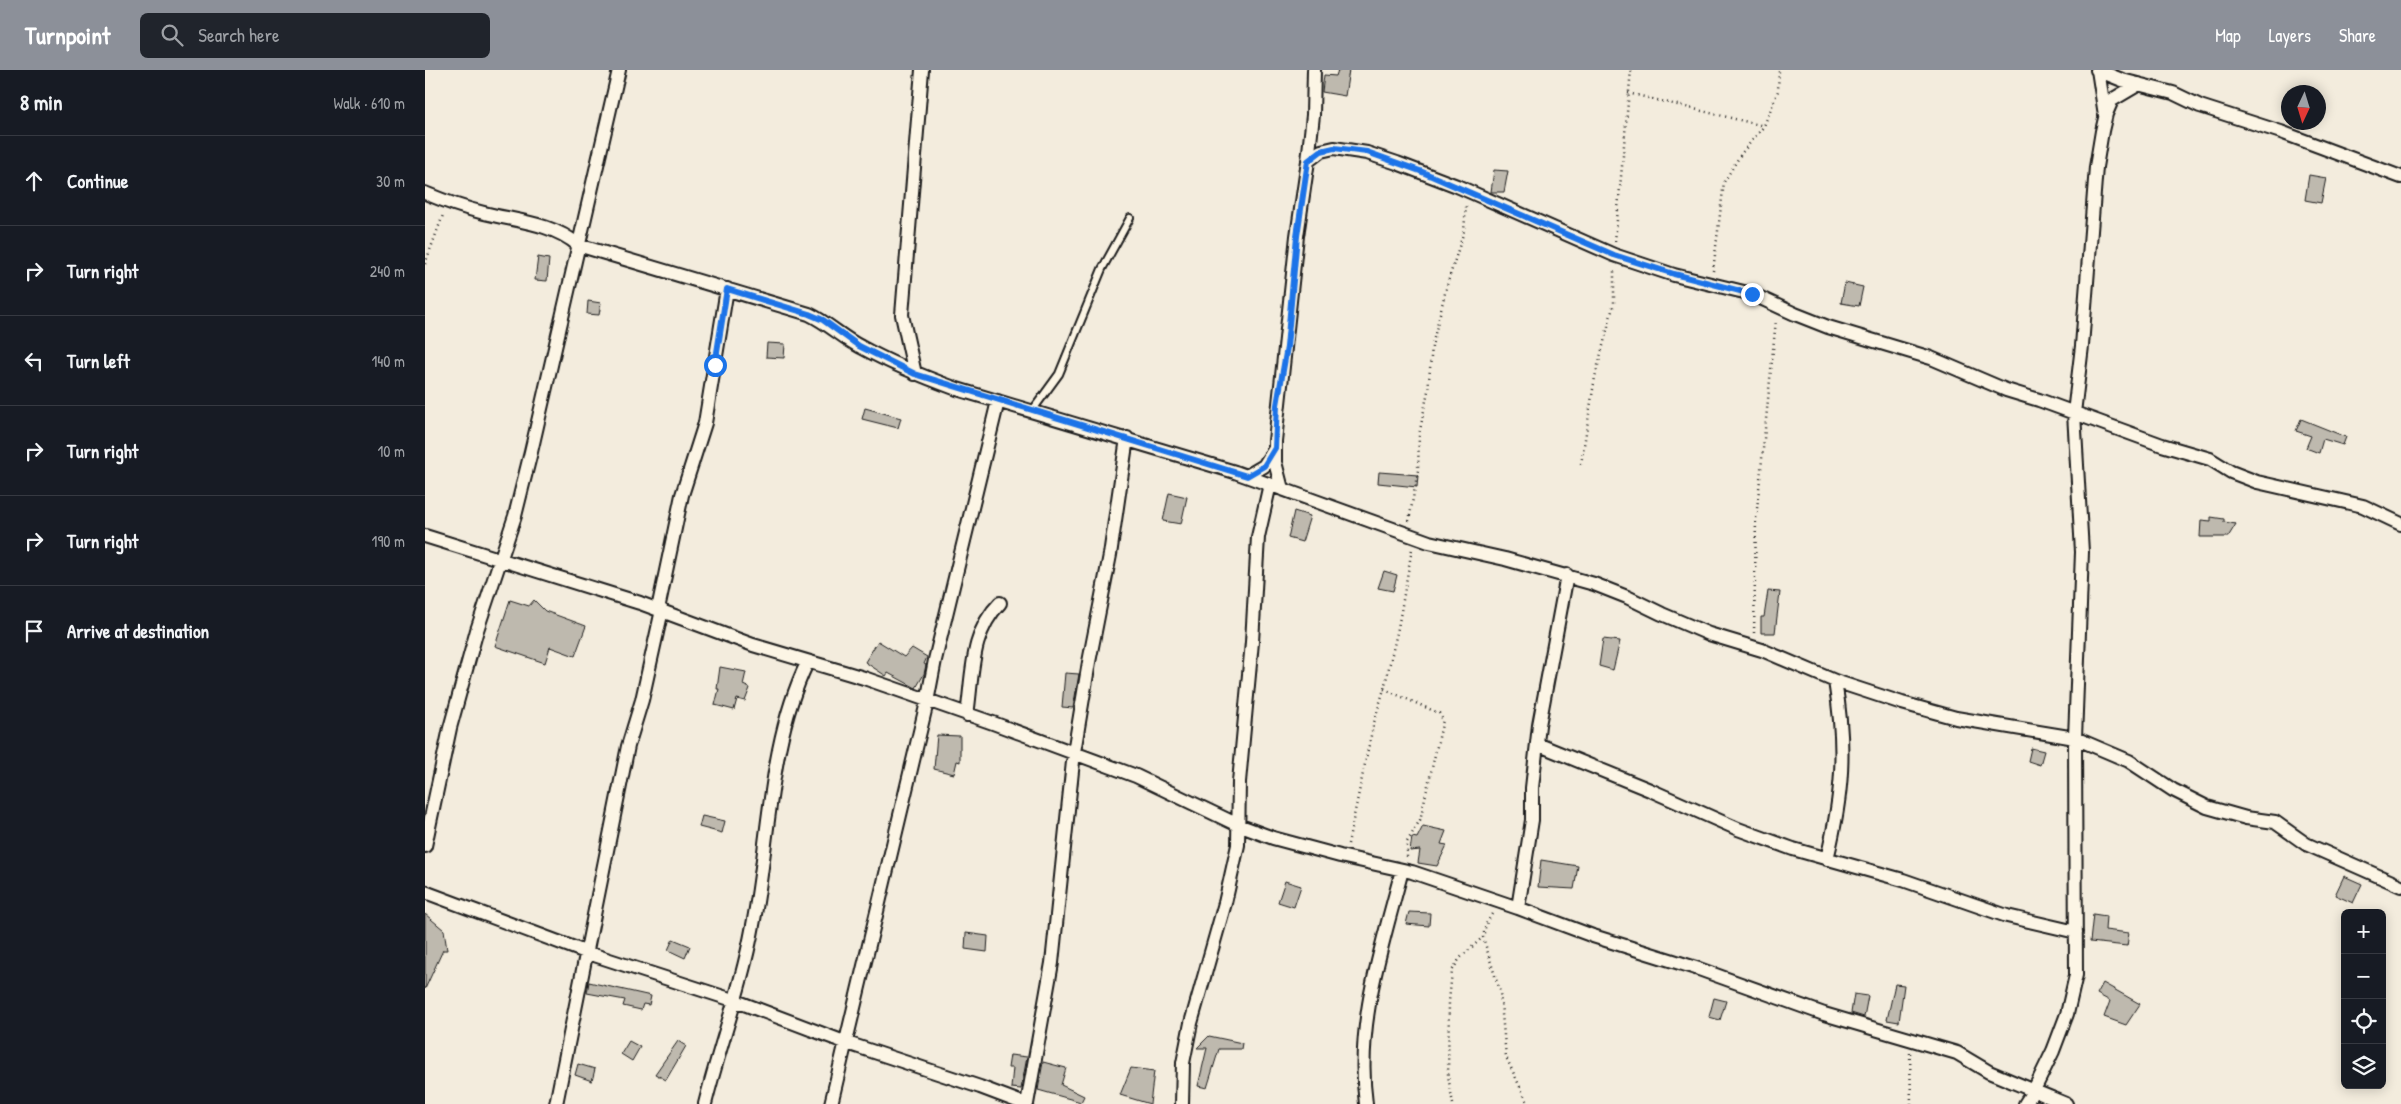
<!DOCTYPE html>
<html lang="en">
<head>
<meta charset="utf-8">
<style>
  body { margin:0; font-family:"Patrick Hand",sans-serif; background:#20242c; color:#f1f3f6 }
  .controls { position:absolute; right:15px; bottom:15px; display:grid; overflow:hidden; border-radius:8px; box-shadow:0 2px 12px #0003 }
  .controls button { width:45px; height:45px; display:grid; place-items:center; padding:0; border:0; border-bottom:1px solid #363941; background:#171b24; color:#f1f3f6; font:25px sans-serif }
  .compass { position:absolute; left:1856px; top:15px; width:45px; height:45px; border-radius:50%; background:#171b24; box-shadow:0 2px 12px #0003; rotate:184deg }
  .stop { position:absolute; width:15px; height:15px; margin:-11px; border:4px solid #1a73e8; border-radius:50%; background:#fff }
  .stop.end { background:#1a73e8; border-color:#fff; box-shadow:0 1px 5px #0008 }
  .list { margin:0; padding:0; list-style:none }
  h2 { display:flex; justify-content:space-between; align-items:center; height:65px; margin:0; padding:0 20px; font-size:21px }
  h2 small { font-size:16px; font-weight:400; color:#9ea1a6 }
  .list li { display:grid; grid-template-columns:32px 1fr auto; gap:15px; align-items:center; box-sizing:border-box; height:90px; padding:0 20px; border-top:1px solid #363941 }
  .list b { display:block; font-size:19px; white-space:nowrap }
  .list em { font-size:16px; font-style:normal; color:#9ea1a6 }
  .icon { flex:none; width:28px; height:28px; fill:none; stroke:currentColor; stroke-width:2; stroke-linecap:round; stroke-linejoin:round }
  .map { position:relative; flex:none; width:1976px; height:1034px; overflow:hidden }
  header { display:flex; align-items:center; gap:30px; box-sizing:border-box; height:70px; padding:0 25px; background:#8c9099; color:#fff }
  header strong { font-size:24px }
  nav { display:flex; gap:28px; margin-inline-start:auto; font-size:18px }
  .search { width:350px; height:45px; background:#20242c; display:flex; align-items:center; gap:12px; box-sizing:border-box; padding:0 18px; border-radius:8px; color:#9ea1a6; font-size:19px }
  main { display:flex }
  aside { flex:1; background:#171b24 }
  .map>svg:first-child { display:block }
  .building { fill:#beb9ae; stroke:#1c1c1c }
  .lines { fill:none; stroke-linecap:round; stroke-linejoin:round }
  .service-casing { stroke:#1c1c1c; stroke-width:10 }
  .minor-casing { stroke:#1c1c1c; stroke-width:16 }
  .path { stroke:#1c1c1c; stroke-width:2.5; stroke-dasharray:1 4; stroke-linecap:butt }
  .service { stroke:#fcf5e5; stroke-width:6 }
  .minor { stroke:#fcf5e5; stroke-width:12 }
  .route { stroke:#1a73e8; stroke-width:6 }
</style>
</head>
<body>
<header>
<strong>Turnpoint</strong>
<div class="search"><svg class="icon" aria-label="search" viewBox="0 0 24 24"><circle cx="10" cy="10" r="6"/><path d="M15 15l6 6"/></svg>Search here</div>
<nav><a>Map</a><a>Layers</a><a>Share</a></nav>
</header>
<main>
<aside>
<h2>8 min<small>Walk · 610 m</small></h2>
<ul class="list">
<li><svg class="icon" aria-label="ahead" viewBox="0 0 24 24"><path d="M12 20V5M6 11l6-6 6 6"/></svg><div><b>Continue</b></div><em>30 m</em></li>
<li><svg class="icon" aria-label="right" viewBox="0 0 24 24"><path d="M7 20v-9h11M14 6l5 5-5 5"/></svg><div><b>Turn right</b></div><em>240 m</em></li>
<li><svg class="icon" aria-label="left" viewBox="0 0 24 24"><path d="M17 20v-9H6M10 6l-5 5 5 5"/></svg><div><b>Turn left</b></div><em>140 m</em></li>
<li><svg class="icon" aria-label="right" viewBox="0 0 24 24"><path d="M7 20v-9h11M14 6l5 5-5 5"/></svg><div><b>Turn right</b></div><em>10 m</em></li>
<li><svg class="icon" aria-label="right" viewBox="0 0 24 24"><path d="M7 20v-9h11M14 6l5 5-5 5"/></svg><div><b>Turn right</b></div><em>190 m</em></li>
<li><svg class="icon" aria-label="arrive" viewBox="0 0 24 24"><path d="M6 21V4h12l-3 4 3 4H6"/></svg><div><b>Arrive at destination</b></div></li>
</ul>
</aside>
<div class="map">
<svg width="1976" height="1034" viewBox="0 0 1976 1034">
  <rect width="100%" height="100%" fill="#f3ecdd"/>
  <filter id="ink" filterUnits="userSpaceOnUse"><feTurbulence type="fractalNoise" baseFrequency=".02" numOctaves="2"/><feDisplacementMap in="SourceGraphic" scale="10" xChannelSelector="R" yChannelSelector="G"/><feConvolveMatrix kernelMatrix="1 2 1 2 8 2 1 2 1" color-interpolation-filters="sRGB"/></filter>
  <g filter="url(#ink)">
    <path class="building" d="M913,0h11l-4,26 -23,-4 2,-17 12,1z
      M1069,100l14,1 -4,21h-13z
      M1884,105l17,3 -5,25 -16,-3z
      M113,187l11,2 -2,22 -12,-1z
      M1420,213l18,4 -4,19 -18,-3z
      M163,231l13,2 -2,12 -12,-1z
      M342,273l18,1 -1,14 -18,-1z
      M440,338l36,10 -3,10 -36,-9z
      M1876,349l45,18 -3,8 -20,-6 -4,14 -13,-5 5,-12 -15,-5z
      M954,402l39,3 -1,12 -39,-4z
      M744,423l18,4 -6,27 -18,-3z
      M869,441l16,5 -8,26 -14,-4z
      M1786,447l13,2v3l12,2 -8,13h-28l1,-17 10,1z
      M959,501l13,4 -4,16 -15,-3z
      M1343,521l12,1 -5,41h-14v-16h3z
      M85,530l19,6 5,-6 11,11 41,15 -11,30 -25,-9 -5,16 -50,-17z
      M1178,569l17,2 -7,29 -14,-4z
      M453,571l26,16 8,-9 15,9 -3,7 2,1 -2,9 -8,14 -28,-15 -2,3 -21,-14z
      M295,597l26,5 -3,13 7,3 -5,13 -8,-2 -3,11 -19,-5 4,-16h-2z
      M640,603l14,1 -6,34 -11,-1z
      M512,665l23,1v26l-3,-1 -3,13 -20,-5z
      M1606,678l13,3 -4,14 -12,-4z
      M277,746l23,5 -3,12 -23,-6z
      M998,756l23,5 -5,13 6,1 -10,21 -19,-3 2,-13 -10,1 2,-14 5,1z
      M1116,790l37,6 -4,23 -36,-2z
      M1919,806l18,8 -9,19 -18,-8z
      M860,811l16,5 -7,21 -16,-5z
      M984,842l21,1 -1,13 -23,-2z
      M0,844l19,16 3,20h-4l-18,39z
      M1668,844l13,2 -1,14 24,3 -2,13 -37,-4z
      M541,863l22,3 -1,16 -22,-3z
      M248,869l17,7 -5,12 -17,-8z
      M164,912l62,14 -2,9 -6,-1 -2,6 -18,-4 2,-6 -38,-7z
      M1678,913l37,21 -14,21 -22,-8 6,-16 -13,-7z
      M1470,914l9,1 -5,37 -12,-2z
      M1429,924l14,2 -4,21 -13,-4z
      M1289,928l12,3 -6,19 -11,-3z
      M784,966l33,7 -1,6h-22l-12,39 -9,-2 9,-38h-10z
      M204,971l11,6 -8,14 -11,-7z
      M253,971l8,5 -20,34 -11,-6z
      M585,985l17,2 -6,32 -10,-1 2,-20h-5z
      M618,992l23,6 -5,17 23,11 -3,6 -43,-12z
      M153,994l17,5 -3,12 -17,-6z
      M706,998l23,3 -4,33 -30,-9z"/>
    <g class="lines">
      <defs>
        <path id="service" d="M607,341l27,-37 43,-105 28,-51"/>
        <path id="minor" d="M1672,0l25,10 51,13 27,13 81,26 120,45
          M1673,0l7,45
          M883,91l13,-10 13,-3 33,5 30,10 60,23 157,69 60,20 78,19 43,20 33,13 103,31 75,32 33,10 123,45 48,14 21,13 26,10 106,24 38,18
          M0,123c19,8 39,15 59,20 31,8 69,10 94,32l231,69c19,9 34,24 52,33 31,17 63,30 96,42l278,83 194,70 76,17 89,25 33,13 35,17 47,20 53,16 73,31 67,22 54,15 119,20 54,23 44,29 34,17 39,11 29,4 31,22 95,42
          M490,304l-13,-59 20,-245
          M822,406l17,-10 10,-16
          M857,419l-7,-27v-21l22,-205 11,-75 5,-46 1,-45
          M0,466l215,67 113,42 111,33 129,45 143,53 102,49 35,13 67,18 72,16 106,36 75,28 106,33 125,45 133,39 32,19 77,32
          M233,539l24,-114 23,-72 22,-134
          M542,645c6,-40 3,-82 33,-112
          M1112,674l113,46 88,39 55,20 110,31 104,36 69,16
          M0,776l25,-118 27,-98 38,-114 16,-64 88,-382
          M1402,789c16,-66 19,-111 8,-178
          M0,822l163,61 148,48 111,42 133,44 45,17
          M1093,838l14,-88v-32l7,-63 28,-150
          M131,1034l72,-358 14,-46 20,-90
          M280,1034c15,-60 37,-118 48,-179 17,-87 15,-181 54,-262
          M406,1034l96,-402 8,-42 63,-259
          M602,1034l25,-141 22,-211 15,-90 21,-107 17,-117
          M757,1034l1,-41 8,-40 34,-120 13,-58 1,-63 13,-140 6,-105 12,-53
          M941,1034c-11,-80 16,-157 36,-234
          M1600,1034l9,-14 19,-39 14,-37 9,-39 -1,-237 7,-186 -8,-139 8,-67 14,-179 6,-36 4,-17 6,-14 27,-16"/>
      </defs>
      <use href="#service" class="service-casing"/>
      <use href="#minor" class="minor-casing"/>
      <path class="path" d="M1203,23l136,33
        M1190,171l16,-171
        M0,194l18,-49
        M1288,201l11,-89 17,-28 23,-28 14,-35 1,-21
        M1156,394l14,-87 19,-74v-34
        M984,451l9,-51 1,-35 9,-44 4,-45 15,-61 17,-54 2,-25
        M1329,563l2,-114 20,-199
        M959,619l50,22 5,2 4,7 -23,100 -13,22v15
        M923,774l25,-118 11,-37 14,-61 14,-79
        M1067,844l-6,10 -3,13 17,55 6,65 22,47
        M1485,983l1,51
        M1028,1034l-5,-28 1,-74 3,-31 8,-13 23,-21"/>
      <use href="#service" class="service"/>
      <use href="#minor" class="minor"/>
    </g>
  </g>
  <g class="lines" filter="url(#ink)">
    <path class="route" d="M290,295l12,-76 82,25 14,6 36,26 56,28 332,102 17,-10 11,-18 2,-43 10,-58 10,-111 11,-75 13,-10 13,-3 33,4 53,19 194,84 60,19 78,20"/>
  </g>
</svg>
<div class="controls">
<button>+</button>
<button>−</button>
<button><svg class="icon" aria-label="locate" viewBox="0 0 24 24"><circle cx="12" cy="12" r="6"/><path d="M12 2v4M12 18v4M2 12h4M18 12h4"/></svg></button>
<button><svg class="icon" aria-label="layers" viewBox="0 0 24 24"><path d="M12 4l9 5-9 5-9-5zM3 14l9 5 9-5"/></svg></button>
</div>
<svg class="compass" viewBox="-18 -18 36 36"><path d="M0-13l5 13h-10z" fill="#e53935"/><path d="M0 13l5-13h-10z" fill="#9ea1a6"/></svg>
<div class="stop" style="left:290px;top:295px"></div>
<div class="stop end" style="left:1327px;top:224px"></div>
</div>
</main>
</body>
</html>
